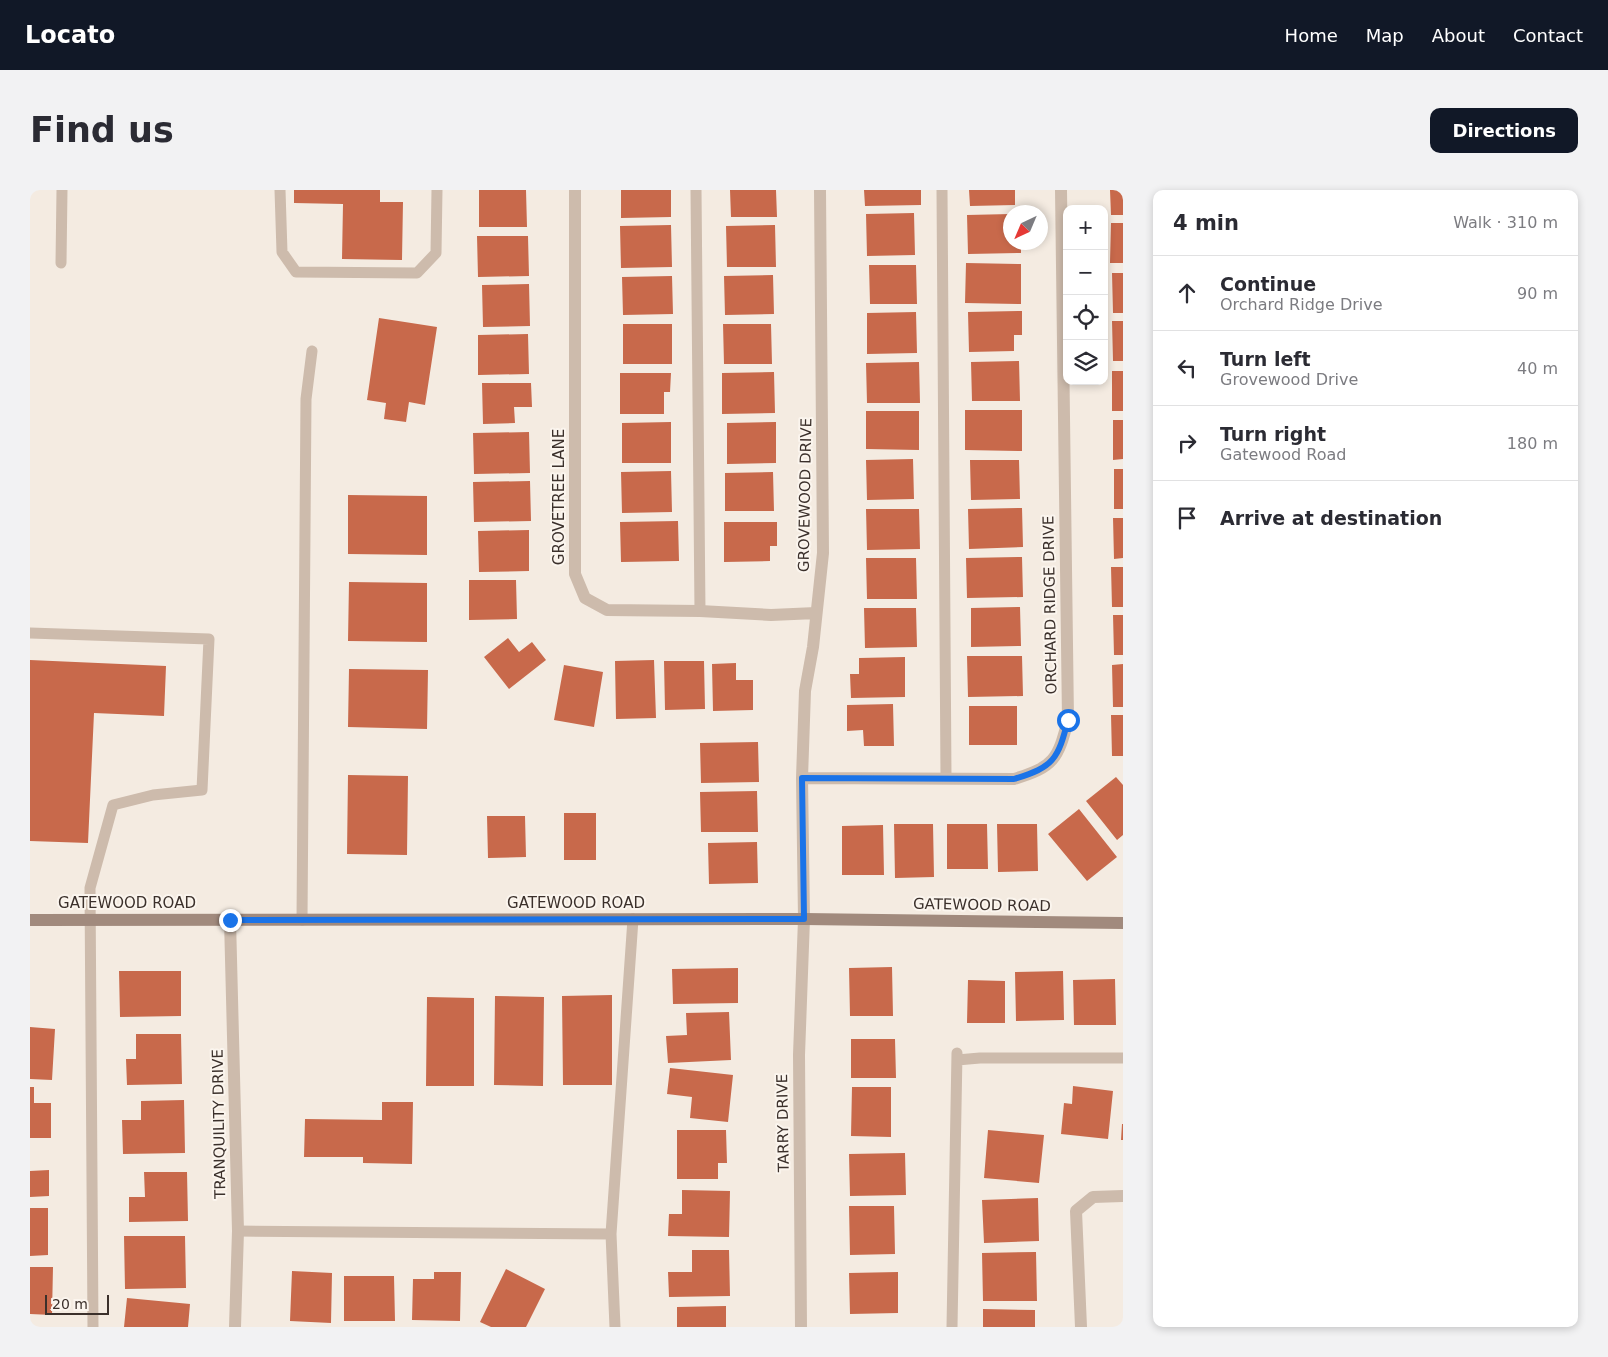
<!DOCTYPE html>
<html lang="en">
<head>
<meta charset="utf-8">
<style>
  body { margin:0; font-family:"DejaVu Sans",sans-serif; background:#f2f2f3; color:#2b2b33 }
  .controls { position:absolute; right:15px; top:15px; display:grid; overflow:hidden; border-radius:10px; box-shadow:0 2px 8px #0003 }
  .controls button { width:45px; height:45px; display:grid; place-items:center; padding:0; border:0; border-bottom:1px solid #e1e1e2; background:#fff; color:#2b2b33; font:25px sans-serif }
  .compass { position:absolute; left:973px; top:15px; width:45px; height:45px; border-radius:50%; background:#fff; box-shadow:0 2px 8px #0003; rotate:224deg }
  .scale { position:absolute; left:15px; bottom:12px; width:64px; box-sizing:border-box; padding-left:5px; border:2px solid #3b302b; border-top:0; font-size:14px; line-height:18px; white-space:nowrap; color:#3b302b; -webkit-text-stroke:4px #fbf5ee; paint-order:stroke }
  .stop { position:absolute; width:15px; height:15px; margin:-11px; border:4px solid #1a73e8; border-radius:50%; background:#fff }
  .stop.end { background:#1a73e8; border-color:#fff; box-shadow:0 1px 5px #0008 }
  .list { margin:0; padding:0; list-style:none }
  h2 { display:flex; justify-content:space-between; align-items:center; height:65px; margin:0; padding:0 20px; font-size:21px }
  h2 small { font-size:16px; font-weight:400; color:#7c7c81 }
  .list li { display:grid; grid-template-columns:32px 1fr auto; gap:15px; align-items:center; box-sizing:border-box; height:75px; padding:0 20px; border-top:1px solid #e1e1e2 }
  .list b { display:block; font-size:19px; white-space:nowrap }
  .list p { margin:0; font-size:16px; white-space:nowrap; color:#7c7c81 }
  .list em { font-size:16px; font-style:normal; color:#7c7c81 }
  .icon { flex:none; width:28px; height:28px; fill:none; stroke:currentColor; stroke-width:2; stroke-linecap:round; stroke-linejoin:round }
  .map { position:relative; flex:none; width:1093px; height:1137px; overflow:hidden; border-radius:10px }
  header { display:flex; align-items:center; gap:30px; box-sizing:border-box; height:70px; padding:0 25px; background:#111827; color:#fff }
  header strong { font-size:24px }
  nav { display:flex; gap:28px; margin-inline-start:auto; font-size:18px }
  .intro { display:flex; align-items:center; justify-content:space-between; box-sizing:border-box; height:120px; padding:0 30px }
  h1 { margin:0; font-size:35px }
  .button { padding:12px 22px; border-radius:10px; background:#111827; color:#fff; font-size:18px; font-weight:700 }
  main { display:flex; gap:30px; padding:0 30px }
  aside { flex:1; background:#fff; border-radius:10px; box-shadow:0 2px 8px #0003 }
  .map>svg:first-child { display:block }
  .building { fill:#c8694b }
  .lines { fill:none; stroke-linecap:round; stroke-linejoin:round }
  .lane { stroke:#cdbbac; stroke-width:11 }
  .street { stroke:#cdbbac; stroke-width:12 }
  .secondary { stroke:#a18a7d; stroke-width:12 }
  .route { stroke:#1a73e8; stroke-width:6 }
  .labels { text-anchor:middle; stroke-width:4; stroke-linejoin:round; paint-order:stroke }
  .street-label { font-size:15px; fill:#3b302b; stroke:#fbf5ee }
</style>
</head>
<body>
<header>
<strong>Locato</strong>
<nav><a>Home</a><a>Map</a><a>About</a><a>Contact</a></nav>
</header>
<div class="intro"><h1>Find us</h1><a class="button">Directions</a></div>
<main>
<div class="map">
<svg width="1093" height="1137" viewBox="0 0 1093 1137">
  <rect width="100%" height="100%" fill="#f4ebe1"/>
  <path class="building" d="M264,0h86v12h23l-1,58 -60,-1 1,-55 -49,-1z
    M449,0h47l1,37h-48z
    M591,0h50v27l-50,1z
    M700,0h46l1,27h-46z
    M834,0h57v15l-56,1z
    M939,0h46v15l-45,1z
    M1080,0h13v25h-12z
    M884,23l1,42 -48,1 -1,-42z
    M981,24v28h10v11l-53,1 -1,-39z
    M1081,33h12v40h-13z
    M641,35l1,42 -51,1 -1,-42z
    M745,35l1,42h-49l-1,-41z
    M447,46h51l1,40 -51,1z
    M936,73l55,1v40l-56,-1z
    M839,75h47l1,39h-47z
    M1082,83h11v40h-10z
    M743,85l1,39 -49,1 -1,-39z
    M642,86l1,38 -50,1 -1,-38z
    M499,94l1,42 -47,1 -1,-42z
    M992,121v24h-8v16l-45,1 -1,-40z
    M886,122l1,41 -50,1v-41z
    M349,128l58,9 -12,78 -16,-3 -3,20 -22,-3 2,-16 -19,-3z
    M1082,131h11v40h-10z
    M593,134h49v40h-49z
    M693,134h48l1,40h-48z
    M498,144l1,40 -51,1v-40z
    M989,171l1,40h-48l-1,-39z
    M889,172l1,41h-53l-1,-40z
    M1082,181h11v40h-11z
    M744,182l1,41 -53,1v-41z
    M590,183h51l-1,19h-6v22h-44z
    M452,193h49l1,24h-18l1,16 -32,1z
    M935,220h57v41l-57,-1z
    M836,221h53v39l-53,-1z
    M1083,230h10v39l-10,1z
    M641,232v41h-49v-40z
    M746,232v41l-49,1v-41z
    M499,242l1,41 -56,1 -1,-41z
    M883,269l1,40 -47,1 -1,-40z
    M940,270h49l1,39 -49,1z
    M1084,279h9v40h-9z
    M641,281l1,41 -50,1 -1,-41z
    M743,282l1,39h-49v-38z
    M500,291l1,40 -57,1 -1,-40z
    M318,305l79,1v59l-79,-1z
    M992,318l1,39 -54,2 -1,-40z
    M836,319h53l1,40 -53,1z
    M1083,328h10v40l-9,1z
    M648,331l1,40 -58,1 -1,-40z
    M694,332h53v24h-7v15l-46,1z
    M499,340v41l-50,1 -1,-41z
    M992,367l1,40 -56,1 -1,-40z
    M836,368h50l1,41h-50z
    M1081,377h12v40h-11z
    M439,390h47l1,39 -48,1z
    M319,392l78,1v59l-79,-1z
    M990,417l1,39 -50,1v-39z
    M834,418h52l1,39 -52,1z
    M1083,425h10v40h-9z
    M478,448l11,14 13,-10 14,18 -37,29 -25,-32z
    M937,466h55l1,40 -55,1z
    M875,467v40l-54,1 -1,-24h9v-16z
    M0,470l136,6 -2,50 -70,-3 -6,130 -58,-2z
    M624,470l2,58 -40,1 -1,-58z
    M634,471h40l1,48 -40,1z
    M706,473v17h17v30l-40,1 -1,-47z
    M1093,474v43h-10l-1,-42z
    M534,475l39,7 -9,55 -40,-7z
    M319,479l79,1 -1,59 -79,-2z
    M863,514l1,42h-30l-1,-16 -16,1v-26z
    M939,516h48v39h-48z
    M1081,525h12v41h-11z
    M728,552l1,40 -58,1 -1,-40z
    M318,585l60,1 -1,79 -60,-1z
    M1086,587l7,8v50l-6,5 -31,-39z
    M727,601l1,41h-57l-1,-40z
    M1049,619l38,48 -30,24 -39,-47z
    M534,623h32v47h-32z
    M457,626h38l1,41 -38,1z
    M864,634h39l1,53 -39,1z
    M917,634h40l1,45h-41z
    M967,634h40l1,47 -40,1z
    M853,635l1,50h-42v-49z
    M727,652l1,41 -49,1 -1,-41z
    M862,777l1,49h-43l-1,-48z
    M708,778v35l-65,1 -1,-35z
    M89,781h62v45l-61,1z
    M1033,781l1,49 -48,1 -1,-49z
    M1085,789l1,46h-42l-1,-45z
    M938,790l37,1v42h-38z
    M582,805v90h-49l-1,-89z
    M465,806l49,1 -1,89 -49,-1z
    M397,807l47,1v88h-48z
    M699,822l2,48 -63,3 -2,-27 21,-1 -1,-22z
    M0,837l25,2 -3,51 -22,-1z
    M106,844h45l1,50 -55,1 -1,-26h10z
    M821,849h44l1,39h-45z
    M640,878l63,7 -5,47 -38,-4 2,-21 -25,-3z
    M1043,896l40,5 -5,48 -47,-5 3,-31 8,1z
    M0,897h4v16h17v35h-21z
    M822,897h39v50l-40,-1z
    M154,910l1,53 -62,1 -1,-34h19v-19z
    M352,912h31l-1,62 -49,-1v-6h-59l1,-38 77,1z
    M1092,934h1v16h-2z
    M647,940h49l1,33h-9v16h-41z
    M958,940l56,5 -5,48 -55,-5z
    M875,963l1,42 -56,1 -1,-42z
    M19,980v26l-19,1v-26z
    M114,982h43l1,49 -59,1v-25h16z
    M652,1000l48,1 -1,46 -61,-1 1,-22h13z
    M1008,1008l1,43 -55,2 -2,-43z
    M819,1016h45l1,48 -45,1z
    M0,1018h18v47l-18,1z
    M94,1046h61l1,52 -61,1z
    M662,1060h37l1,46 -61,1 -1,-25h24z
    M1006,1062l1,49h-54l-1,-48z
    M0,1077h23l-1,48 -22,-1z
    M476,1079l39,20 -19,38h-35l-11,-5z
    M262,1081l40,2 -1,50 -41,-2z
    M404,1082h27l-1,49 -48,-1 1,-41h21z
    M868,1082v41l-48,1 -1,-41z
    M314,1086h50l1,45h-51z
    M97,1108l63,6 -2,23h-64z
    M696,1116v21h-49v-20z
    M953,1119l52,1v17h-52z"/>
  <g class="lines">
    <path class="lane" d="M250,0l2,62 14,20 121,1 19,-20 1,-63
      M666,0l4,421
      M912,0l4,587
      M31,73l1,-73
      M0,443l179,6 -7,151 -49,5 -40,10 -23,83 3,439
      M272,730l4,-521 6,-48
      M927,870l23,-2h143
      M208,1041l373,3
      M585,1137l-4,-93 22,-315
      M922,1137l5,-274"/>
    <path class="street" d="M545,0v384l10,24 22,12 93,1 71,4 45,-2
      M772,588l212,1c40,-12 44,-20 54,-59l-7,-530
      M200,730l8,311 -3,96
      M771,1137l-2,-272 5,-136 -2,-141 3,-87 8,-44 10,-94 -3,-363
      M1051,1137l-5,-116 17,-14 30,-1"/>
    <path class="secondary" d="M0,730l774,-1 319,4"/>
  </g>
  <g class="lines">
    <path class="route" d="M200,730l574,-1 -2,-141 212,1c40,-12 44,-20 54,-59"/>
  </g>
  <g class="labels">
    <g class="street-label">
      <text transform="translate(775 305) rotate(-89)" y="5">GROVEWOOD DRIVE</text>
      <text transform="translate(529 307) rotate(-90)" y="5">GROVETREE LANE</text>
      <text transform="translate(1020 415) rotate(-91)" y="5">ORCHARD RIDGE DRIVE</text>
      <text x="97" y="718">GATEWOOD ROAD</text>
      <text x="546" y="718">GATEWOOD ROAD</text>
      <text transform="translate(952 715) rotate(1)" y="5">GATEWOOD ROAD</text>
      <text transform="translate(753 933) rotate(-91)" y="5">TARRY DRIVE</text>
      <text transform="translate(189 934) rotate(-91)" y="5">TRANQUILITY DRIVE</text>
    </g>
  </g>
</svg>
<div class="controls">
<button>+</button>
<button>−</button>
<button><svg class="icon" aria-label="locate" viewBox="0 0 24 24"><circle cx="12" cy="12" r="6"/><path d="M12 2v4M12 18v4M2 12h4M18 12h4"/></svg></button>
<button><svg class="icon" aria-label="layers" viewBox="0 0 24 24"><path d="M12 4l9 5-9 5-9-5zM3 14l9 5 9-5"/></svg></button>
</div>
<svg class="compass" viewBox="-18 -18 36 36"><path d="M0-13l5 13h-10z" fill="#e53935"/><path d="M0 13l5-13h-10z" fill="#7c7c81"/></svg>
<div class="scale">20 m</div>
<div class="stop" style="left:1038px;top:530px"></div>
<div class="stop end" style="left:200px;top:730px"></div>
</div>
<aside>
<h2>4 min<small>Walk · 310 m</small></h2>
<ul class="list">
<li><svg class="icon" aria-label="ahead" viewBox="0 0 24 24"><path d="M12 20V5M6 11l6-6 6 6"/></svg><div><b>Continue</b><p>Orchard Ridge Drive</p></div><em>90 m</em></li>
<li><svg class="icon" aria-label="left" viewBox="0 0 24 24"><path d="M17 20v-9H6M10 6l-5 5 5 5"/></svg><div><b>Turn left</b><p>Grovewood Drive</p></div><em>40 m</em></li>
<li><svg class="icon" aria-label="right" viewBox="0 0 24 24"><path d="M7 20v-9h11M14 6l5 5-5 5"/></svg><div><b>Turn right</b><p>Gatewood Road</p></div><em>180 m</em></li>
<li><svg class="icon" aria-label="arrive" viewBox="0 0 24 24"><path d="M6 21V4h12l-3 4 3 4H6"/></svg><div><b>Arrive at destination</b></div></li>
</ul>
</aside>
</main>
</body>
</html>
